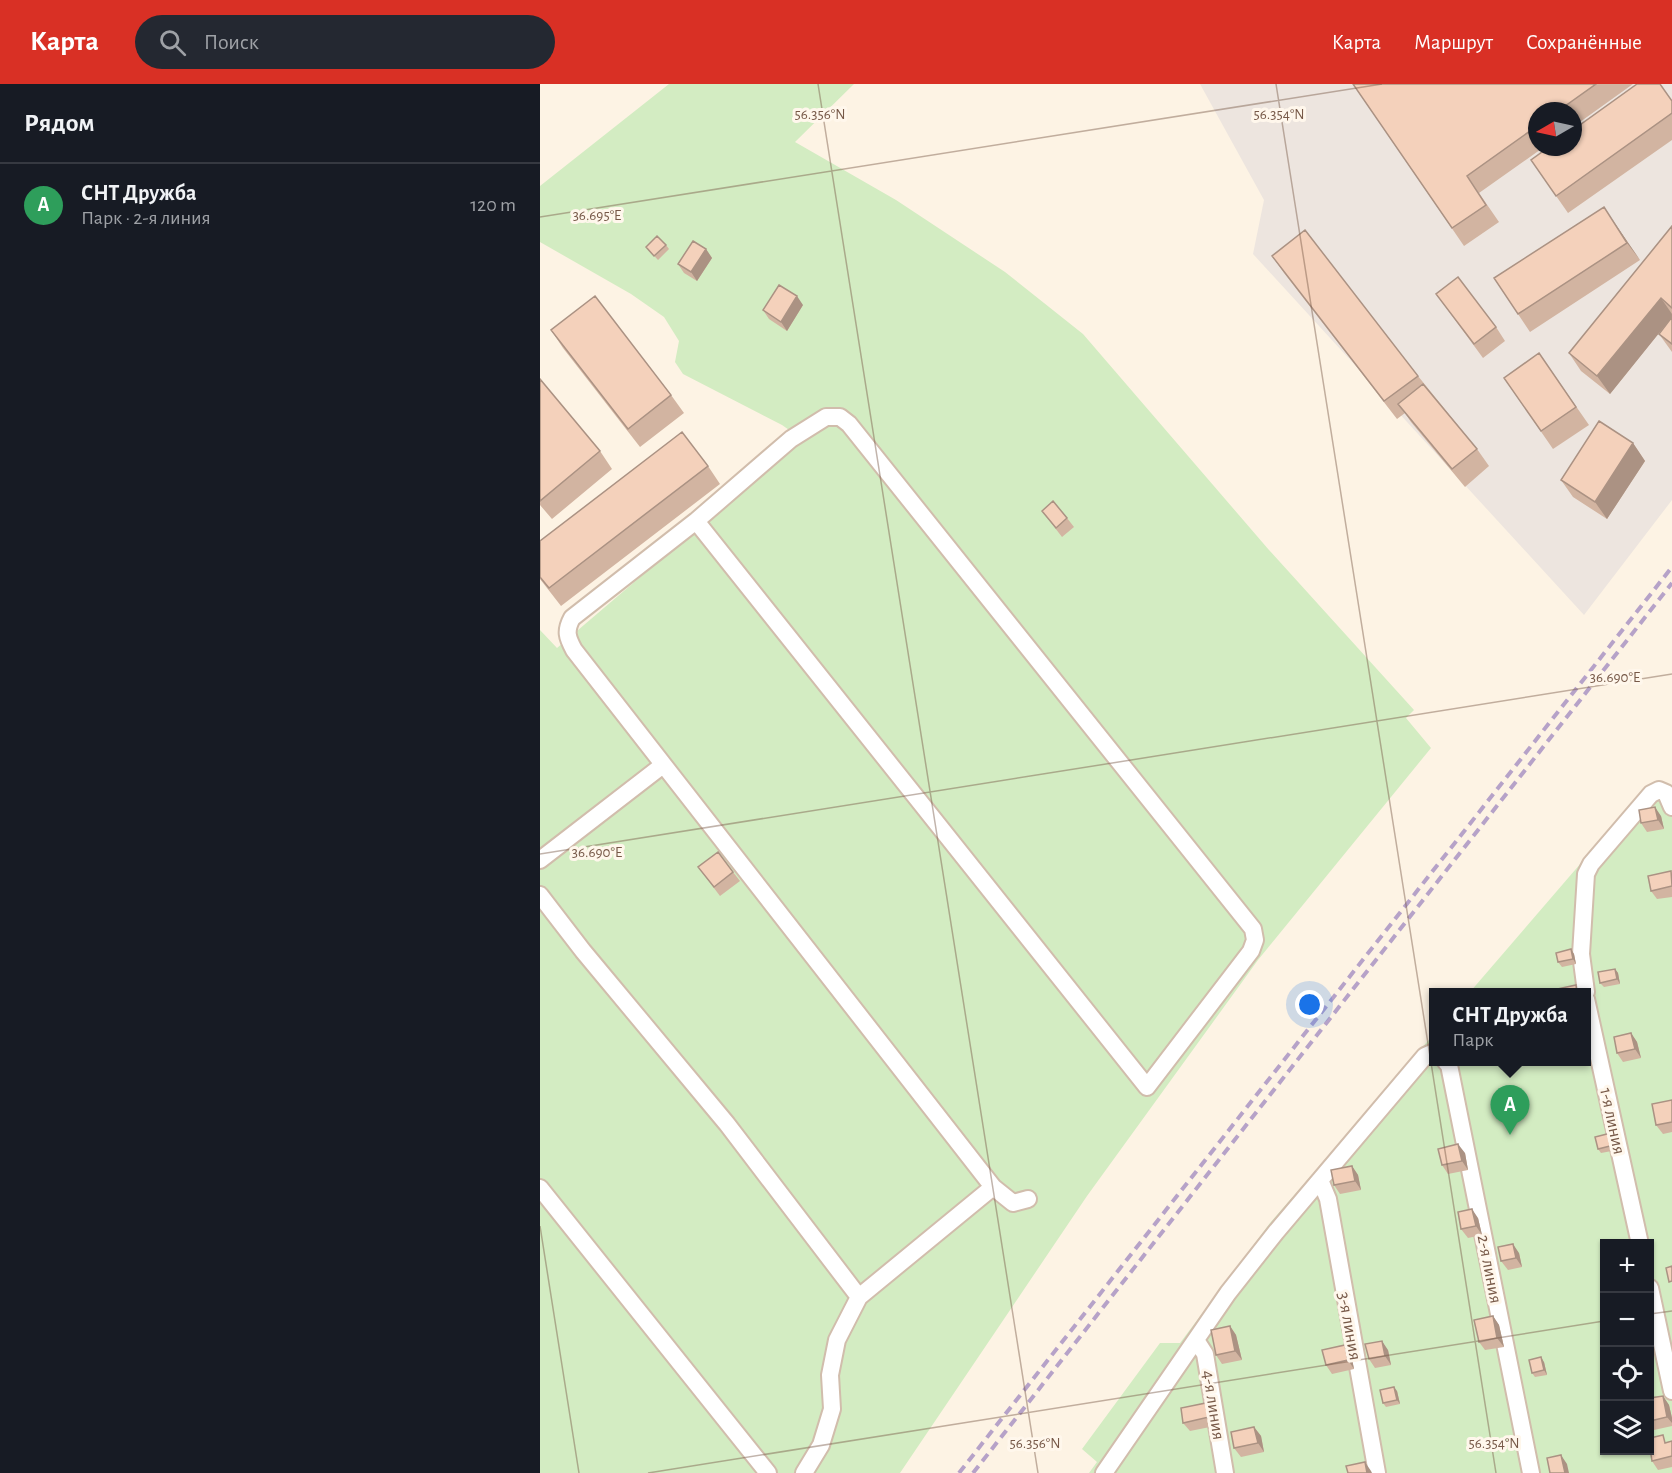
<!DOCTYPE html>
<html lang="ru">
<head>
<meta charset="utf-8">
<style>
  body { margin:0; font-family:"Alegreya Sans",sans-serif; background:#242831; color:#f1f3f6 }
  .controls { position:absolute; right:18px; bottom:18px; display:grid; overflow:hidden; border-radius:0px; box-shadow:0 2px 4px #0004 }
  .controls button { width:54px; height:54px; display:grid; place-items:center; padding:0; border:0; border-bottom:2px solid #363941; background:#171b24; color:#f1f3f6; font:30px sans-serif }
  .compass { position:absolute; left:988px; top:18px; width:54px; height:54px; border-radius:50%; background:#171b24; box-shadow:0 2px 4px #0004; rotate:261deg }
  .you { position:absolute; left:770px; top:921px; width:21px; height:21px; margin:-15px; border:4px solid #fff; border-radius:50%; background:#1a73e8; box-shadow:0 0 0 9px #1a73e833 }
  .badge { display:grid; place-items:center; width:39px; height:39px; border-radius:50%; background:#d93025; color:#fff; font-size:20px; font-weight:700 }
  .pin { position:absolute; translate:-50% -50px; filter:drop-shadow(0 2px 3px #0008) }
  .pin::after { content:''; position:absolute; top:32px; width:21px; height:18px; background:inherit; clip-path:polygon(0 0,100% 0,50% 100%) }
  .popup { position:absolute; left:889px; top:904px; width:162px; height:78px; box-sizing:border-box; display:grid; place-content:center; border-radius:0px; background:#171b24; filter:drop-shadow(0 2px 4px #0005); font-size:20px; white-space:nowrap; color:#9ea1a6 }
  .popup b { font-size:22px; color:#f1f3f6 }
  .popup::after { content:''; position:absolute; left:50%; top:100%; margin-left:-12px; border:12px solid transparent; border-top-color:#171b24 }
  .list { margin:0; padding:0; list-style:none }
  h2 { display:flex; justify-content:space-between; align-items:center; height:78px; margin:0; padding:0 24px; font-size:26px }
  h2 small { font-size:20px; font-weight:400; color:#9ea1a6 }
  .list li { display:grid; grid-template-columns:39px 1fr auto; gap:18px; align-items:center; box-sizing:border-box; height:84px; padding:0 24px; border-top:2px solid #363941 }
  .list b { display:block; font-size:22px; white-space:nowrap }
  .list p { margin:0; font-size:20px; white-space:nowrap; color:#9ea1a6 }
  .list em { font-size:20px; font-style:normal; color:#9ea1a6 }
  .icon { flex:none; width:33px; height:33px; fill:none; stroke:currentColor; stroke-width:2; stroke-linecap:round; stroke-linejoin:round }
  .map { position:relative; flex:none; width:1132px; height:1389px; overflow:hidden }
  header { display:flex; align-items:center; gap:36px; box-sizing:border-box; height:84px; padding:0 30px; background:#d93025; color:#fff }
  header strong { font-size:28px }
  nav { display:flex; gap:33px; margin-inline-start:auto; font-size:21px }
  .search { width:420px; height:54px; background:#242831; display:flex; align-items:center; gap:15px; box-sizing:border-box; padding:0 21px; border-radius:33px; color:#9ea1a6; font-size:22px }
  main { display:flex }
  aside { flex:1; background:#171b24 }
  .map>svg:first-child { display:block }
  .industrial { fill:#ede5df; fill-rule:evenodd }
  .green { fill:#d3ecc2; fill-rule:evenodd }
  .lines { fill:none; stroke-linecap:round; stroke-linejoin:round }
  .minor-casing { stroke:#d1bdac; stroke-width:20 }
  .minor { stroke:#fff; stroke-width:16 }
  .rail { stroke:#b6a2c8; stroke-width:4; stroke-dasharray:9 6; stroke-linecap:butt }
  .wall { fill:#d2b4a1 }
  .shaded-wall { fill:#ab9283 }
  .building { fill:#f4d1bb; stroke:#ab9283; stroke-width:1.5 }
  .ticks { fill:none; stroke:#775948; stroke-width:1.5; stroke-opacity:0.45 }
  .labels { text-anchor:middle; stroke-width:6; stroke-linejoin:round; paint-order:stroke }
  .street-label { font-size:18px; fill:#775948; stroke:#fff7ec }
  .ticks-label { font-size:15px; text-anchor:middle; fill:#775948; stroke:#fff7ec; stroke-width:6; stroke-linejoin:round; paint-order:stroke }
</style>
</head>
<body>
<header>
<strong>Карта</strong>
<div class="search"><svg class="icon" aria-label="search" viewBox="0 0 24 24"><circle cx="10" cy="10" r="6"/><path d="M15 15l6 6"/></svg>Поиск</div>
<nav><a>Карта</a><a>Маршрут</a><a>Сохранённые</a></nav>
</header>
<main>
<aside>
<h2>Рядом<small></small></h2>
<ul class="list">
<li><span class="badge" style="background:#2e9e5b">A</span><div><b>СНТ Дружба</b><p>Парк · 2-я линия</p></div><em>120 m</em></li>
</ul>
</aside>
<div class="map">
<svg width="1132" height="1389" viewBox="0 0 1132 1389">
  <rect width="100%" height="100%" fill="#fdf3e4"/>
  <path class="industrial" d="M660,0h472v416l-88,115 -331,-361 11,-54zM997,27h36v36h-36z"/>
  <path class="green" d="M129,0h185l-59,58 101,58 109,72 78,62 186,216 145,160 -8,8 25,30 -173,212 -171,236 -187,277h-360v-843l17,18 245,-209 -20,-14 -99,-51 -8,-12 4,-21 -15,-24 -33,-23 -91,-52v-56z
    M1115,699l17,3v687h-583l8,-11 -15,-13 78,-106h20l90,-120 163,-188 1,27h152v-70h-116l173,-201zM1064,1160h46v206h-46z"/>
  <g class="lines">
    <defs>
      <path id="minor" d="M156,437l451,566 104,-136 4,-11 -2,-11 -404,-505 -9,-7h-14l-35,22 -95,82 -124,97c-7,13 -5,19 2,32l419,537 20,16 15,-4
        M0,776l123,-95
        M0,811l43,56 144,173 132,173
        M1046,908l-5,-38 5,-80 5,-10 60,-70 8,-4 7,3 6,14
        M1046,915l54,245
        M906,978l3,3 82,408
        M780,1096l8,19 49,274
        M0,1104l228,285
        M1110,1204l22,103
        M656,1256l9,14 20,119
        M264,1389l17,-28 11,-36 -2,-34 7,-35 22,-43 134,-110
        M564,1389l124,-180 48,-61 149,-176 9,-4"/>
    </defs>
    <use href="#minor" class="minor-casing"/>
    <use href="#minor" class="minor"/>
    <path class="rail" d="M419,1389l713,-906
      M433,1389l699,-890"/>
  </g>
  <path class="wall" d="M813,0h280l-60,43v-16h-36v36h7l-65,46 20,29 -35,24z
    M1132,17v39l-104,73 -37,-53z
    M1076,141l24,35 -110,72 -12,-18z
    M1132,142v126l-13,-18 12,-16 -61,76 -29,-23 -12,-18z
    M126,161l3,4 -11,11 -12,-13z
    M166,165l6,9 -15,23 -13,-8 -6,-9z
    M732,172l146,120 59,73 12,17 -24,21 -54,-65 -6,-9 -8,6 -113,-146z
    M896,210l60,33 9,14 -22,17z
    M263,221l-16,26 -18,-12 -6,-9z
    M11,246l120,65 13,18 -44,34 -77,-99z
    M999,269l50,72 -36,24 -49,-71z
    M0,295l60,72 12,18 -60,50 -12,-14z
    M1093,359l12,18 -38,58 -34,-22 -12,-17z
    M168,382l12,18 -159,122 -21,-27v-38z
    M502,427l25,7 7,9 -12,10z
    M1121,732l3,13 -17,3 -6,-9z
    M158,783l35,5 7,9 -20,15z
    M1131,787l1,2v24l-15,2 -6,-8z
    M1031,865l3,5 2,10 -14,3 -4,-5z
    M1075,885l3,4 2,11 -16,3 -4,-4z
    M1091,949l6,9 4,16 -18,4 -6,-9z
    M1132,1016v32l-9,2 -7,-9z
    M1071,1049l3,5 3,12 -16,3 -3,-4z
    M925,1069l3,17 -20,4 -6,-9z
    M812,1082l6,9 3,15 -21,4 -6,-9z
    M938,1134l4,17 -14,3 -7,-9z
    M979,1169l3,14 -14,3 -7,-9z
    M953,1232l6,9 5,22 -19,3 -6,-8z
    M690,1242l6,9 6,25 -20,4 -6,-9z
    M848,1266l3,15 -16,3 -6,-9z
    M811,1270l3,15 -22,5 -6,-9z
    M1004,1278l3,13 -12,2 -3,-4z
    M857,1307l3,13 -14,3 -3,-4z
    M1123,1312l6,9 3,13v8l-18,4 -4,-6v-26z
    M666,1319l6,9 3,14 -25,5 -7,-8z
    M714,1343l7,9 3,16 -23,5 -7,-9z
    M1132,1357v26l-14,3 -6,-9 16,-19z"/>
  <path class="shaded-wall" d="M1064,123l12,18 24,35 -13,-17z
    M166,165l6,9 -15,23 -6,-9z
    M257,212l6,9 -16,26 -6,-9z
    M1121,214l11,16v3l-62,77 -13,-18z
    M1093,359l12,18 -38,58 -12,-17z
    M1115,723l6,9 3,13 -6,-9z
    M1031,865l3,5 2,10 -3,-5z
    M1075,885l3,4 2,11 -3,-5z
    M1091,949l6,9 4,16 -6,-9z
    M1071,1049l3,5 3,12 -3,-5z
    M918,1060l7,9 3,17 -6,-9z
    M812,1082l6,9 3,15 -6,-9z
    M932,1125l6,9 4,17 -6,-9z
    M973,1160l6,9 3,14 -6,-9z
    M953,1232l6,9 5,22 -7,-9z
    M690,1242l6,9 6,25 -7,-9z
    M842,1257l6,9 3,15 -6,-9z
    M805,1261l6,9 3,15 -6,-9z
    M1001,1273l3,5 3,13 -3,-5z
    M854,1303l3,4 3,13 -3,-4z
    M1123,1312l6,9 3,13v5l-5,-6z
    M666,1319l6,9 3,14 -6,-9z
    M714,1343l7,9 3,16 -6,-9z
    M1021,1371l6,9 2,9h-4z
    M825,1378l6,9 1,2h-5z"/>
  <path class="building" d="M813,0h243l-38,27h-21v15l-70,50 19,29 -34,23z
    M1097,0h23l12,17v12l-116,83 -25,-36 18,-13h24v-17z
    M1064,123l23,36 -109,71 -24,-36z
    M1132,142v82l-11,-10 -64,78 -28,-23z
    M765,146l113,146 -34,25 -112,-145z
    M117,152l9,9 -12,11 -8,-9z
    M153,157l13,8 -15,23 -13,-8z
    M918,193l38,50 -22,17 -38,-50z
    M239,201l18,11 -16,26 -18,-12z
    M55,212l76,99 -43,34 -77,-99z
    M1132,233v27l-13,-10z
    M999,269l37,54 -35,24 -37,-53z
    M0,295l60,72 -60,50z
    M883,300l54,65 -25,20 -54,-65z
    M1059,337l34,22 -38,59 -34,-22z
    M142,348l26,34 -159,122 -9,-11v-36z
    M513,417l14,17 -11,10 -14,-17z
    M1115,723l3,13 -17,3 -2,-13z
    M178,768l15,20 -19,15 -16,-20z
    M1131,787l1,15 -21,5 -3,-15z
    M1031,865l2,10 -15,3 -2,-9z
    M1075,885l2,10 -17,4 -2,-11z
    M1036,901l1,8h-20v-4z
    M1091,949l4,16 -18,4 -3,-16z
    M1132,1016v22l-16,3 -4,-21z
    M1071,1049l3,12 -16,4 -3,-12z
    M918,1060l4,17 -20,4 -4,-16z
    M812,1082l3,15 -21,4 -3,-15z
    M932,1125l4,17 -15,3 -3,-17z
    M973,1160l3,14 -15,3 -3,-14z
    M1132,1182v15l-3,1 -3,-14z
    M953,1232l4,22 -18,4 -5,-22z
    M690,1242l5,25 -19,4 -5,-25z
    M842,1257l3,15 -16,3 -4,-15z
    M805,1261l3,15 -22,5 -4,-15z
    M1001,1273l3,13 -12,3 -3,-13z
    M854,1303l3,13 -14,3 -3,-13z
    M1123,1312l4,21 -17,4v-23z
    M666,1319l3,14 -26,6 -2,-15z
    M714,1343l4,16 -24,5 -3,-16z
    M1123,1351l2,8 7,-2v15l-20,5 -2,-13v-10z
    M1021,1371l4,18h-15l-3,-15z
    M825,1378l2,11h-19l-2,-7z"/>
  <path class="ticks" d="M278,0l220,1389M736,0l220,1389M0,133l842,-133M0,770l1132,-180M0,1142l39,247M1110,1230l22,-3M108,1389l956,-152"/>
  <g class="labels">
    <g class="street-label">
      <text transform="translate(1073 1037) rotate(78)" y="6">1-я линия</text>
      <text transform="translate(950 1185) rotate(79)" y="6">2-я линия</text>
      <text transform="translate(810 1242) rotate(80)" y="6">3-я линия</text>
      <text transform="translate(674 1321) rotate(81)" y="6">4-я линия</text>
    </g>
  </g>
  <g class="ticks-label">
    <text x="280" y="35">56.356°N</text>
    <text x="739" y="35">56.354°N</text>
    <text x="57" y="136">36.695°E</text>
    <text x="1075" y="598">36.690°E</text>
    <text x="57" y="773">36.690°E</text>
    <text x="495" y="1364">56.356°N</text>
    <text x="954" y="1364">56.354°N</text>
  </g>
</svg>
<div class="controls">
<button>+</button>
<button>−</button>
<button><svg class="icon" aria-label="locate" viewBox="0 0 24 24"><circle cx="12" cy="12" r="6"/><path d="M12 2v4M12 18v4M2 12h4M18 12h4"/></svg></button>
<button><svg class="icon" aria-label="layers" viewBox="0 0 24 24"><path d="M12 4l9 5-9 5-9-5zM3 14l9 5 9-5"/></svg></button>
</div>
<svg class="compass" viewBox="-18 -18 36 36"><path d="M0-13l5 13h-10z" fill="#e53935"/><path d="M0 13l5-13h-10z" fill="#9ea1a6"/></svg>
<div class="you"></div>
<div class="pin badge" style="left:970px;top:1051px;background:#2e9e5b">A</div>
<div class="popup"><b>СНТ Дружба</b>Парк</div>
</div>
</main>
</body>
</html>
